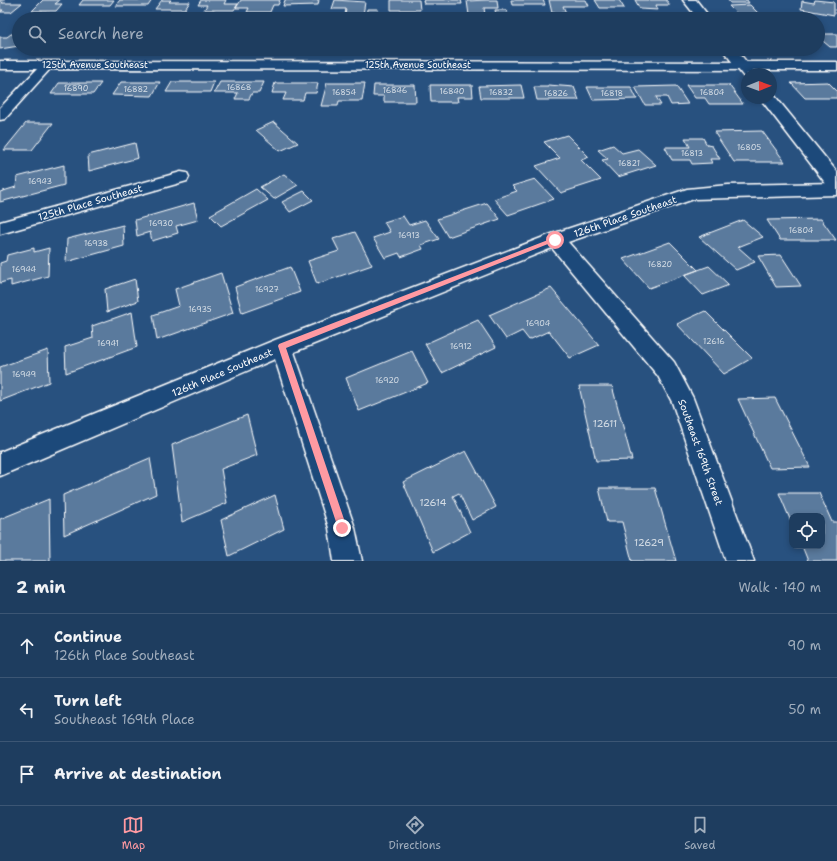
<!DOCTYPE html>
<html lang="en">
<head>
<meta charset="utf-8">
<style>
  body { margin:0; font-family:"Shantell Sans",sans-serif; background:#264465; color:#f1f3f6 }
  .controls { position:absolute; right:12px; bottom:12px; display:grid; overflow:hidden; border-radius:8px; box-shadow:0 2px 6px #0003 }
  .controls button { width:36px; height:36px; display:grid; place-items:center; padding:0; border:0; border-bottom:1px solid #3c5674; background:#1e3d5f; color:#f1f3f6; font:20px sans-serif }
  .compass { position:absolute; left:741px; top:68px; width:36px; height:36px; border-radius:50%; background:#1e3d5f; box-shadow:0 2px 6px #0003; rotate:89deg }
  .stop { position:absolute; width:12px; height:12px; margin:-9px; border:3px solid #ff9aa2; border-radius:50%; background:#fff }
  .stop.end { background:#ff9aa2; border-color:#fff; box-shadow:0 1px 4px #0008 }
  .list { margin:0; padding:0; list-style:none }
  h2 { display:flex; justify-content:space-between; align-items:center; height:52px; margin:0; padding:0 16px; font-size:17px }
  h2 small { font-size:13px; font-weight:400; color:#a1aebd }
  .list li { display:grid; grid-template-columns:26px 1fr auto; gap:12px; align-items:center; box-sizing:border-box; height:64px; padding:0 16px; border-top:1px solid #3c5674 }
  .list b { display:block; font-size:15px; white-space:nowrap }
  .list p { margin:0; font-size:13px; white-space:nowrap; color:#a1aebd }
  .list em { font-size:13px; font-style:normal; color:#a1aebd }
  .icon { flex:none; width:22px; height:22px; fill:none; stroke:currentColor; stroke-width:2; stroke-linecap:round; stroke-linejoin:round }
  .map { position:relative; flex:none; width:837px; height:561px; overflow:hidden }
  .search { position:absolute; background:#1e3d5f; box-shadow:0 2px 6px #0003; left:12px; right:12px; top:12px; height:44px; display:flex; align-items:center; gap:10px; box-sizing:border-box; padding:0 14px; border-radius:22px; color:#a1aebd; font-size:15px }
  .sheet { height:244px; background:#1e3d5f }
  nav { display:flex; justify-content:space-around; align-items:center; box-sizing:border-box; height:56px; border-top:1px solid #3c5674; background:#1e3d5f; font-size:11px; color:#a1aebd }
  nav a { display:grid; justify-items:center; gap:2px }
  nav .on { color:#ff9aa2 }
  .map>svg:first-child { display:block }
  .building { fill:#5a7a9d; stroke:#fff }
  .lines { fill:none; stroke-linecap:round; stroke-linejoin:round }
  .minor-casing { stroke:#fff; stroke-width:3 }
  .tertiary-casing { stroke:#fff; stroke-width:3 }
  .minor { fill:#1f4a7a; fill-rule:evenodd }
  .tertiary { fill:#1f4a7a; fill-rule:evenodd }
  .route { fill:#ff9aa2 }
  .labels { text-anchor:middle; stroke-width:3; stroke-linejoin:round; paint-order:stroke }
  .number-label { font-size:8px; fill:#d6dee6 }
  .far-street-label { font-size:9px; fill:#fff; stroke:#1f4a7a }
  .street-label { font-size:10px; fill:#fff; stroke:#1f4a7a }
  .near-number-label { font-size:10px; fill:#d6dee6 }
</style>
</head>
<body>
<div class="map">
<svg width="837" height="561" viewBox="0 0 837 561">
  <rect width="100%" height="100%" fill="#28517f"/>
  <filter id="ink" filterUnits="userSpaceOnUse"><feTurbulence type="fractalNoise" baseFrequency=".025" numOctaves="2"/><feDisplacementMap in="SourceGraphic" scale="8" xChannelSelector="R" yChannelSelector="G"/><feConvolveMatrix kernelMatrix="1 2 1 2 8 2 1 2 1" color-interpolation-filters="sRGB"/></filter>
  <g filter="url(#ink)">
    <path class="building" d="M0,0h5l-3,3h20l-11,9h-11l3,-2h-3z
      M43,0h17l-5,4h7l-6,7h-24z
      M83,0h31l-4,5h-31z
      M120,0h32l-4,6h-33z
      M162,0h9l-2,2h21l-5,7h-30z
      M201,0h25l-2,4h14l-4,6h-30l3,-5h-9z
      M241,0h39l-2,5h-5l-3,7h-23l2,-4h-13z
      M285,0h34l-1,5 -35,1z
      M335,0l30,2 -2,13h-18l1,-6h-14z
      M391,0h28l1,10h-29z
      M423,0h38l1,4h-38z
      M487,0h10l1,8h-14l1,7h-16l-2,-14z
      M511,0h32l2,5h-33z
      M549,0h37l3,6h-26l3,7h-14z
      M595,0h24l5,8h-24z
      M635,0h31l4,5h-14l2,5 -18,-1z
      M728,0h19l2,3h-19z
      M815,0l19,2v13l-33,-6 1,-8 12,2z
      M750,5l14,14h-22l-13,-13z
      M367,9h11l-1,10h-11z
      M495,10h11l3,8 -12,1z
      M11,34h8v12l-19,3v-12h7z
      M818,34h19v13h-7l-12,-10z
      M121,82h39l-8,14 -40,-1z
      M172,82h42l-4,10h-44z
      M220,82h44l-5,11h-7l-3,6h-14l3,-6h-24z
      M828,82l9,9v7h-32l-14,-15z
      M59,83h42l-8,11h-42z
      M275,83h43l-2,10h-11l-2,7h-20l3,-7h-14z
      M327,83h38l-3,18h-23l-1,5h-17z
      M374,85h41l1,17h-32v-6h-11z
      M430,85h42l1,12h-16l1,5h-27z
      M521,85l3,13h-43l-2,-12z
      M548,85l26,2 5,13h-42l-3,-13h14z
      M686,85h43l14,19h-34l-4,-6h-10z
      M676,86l12,18 -17,1 -4,-8h-11l5,8h-16l-10,-18z
      M587,87h44l6,12 -44,1z
      M274,122l24,21 -18,8 -24,-21z
      M26,123h27l-21,27h-28z
      M762,131l23,31h-51l-20,-30z
      M567,135l22,22 -8,3 20,20 -40,13 -25,-27 24,-8 -16,-16z
      M685,138h18l4,7 5,1 8,13h-10l2,4 -20,1 -2,-4h-18l-7,-13h25z
      M135,143l3,15 -49,13 -1,-16z
      M613,145l9,8 16,-4 18,16 -38,12 -16,-17 6,-1 -10,-9z
      M64,165v20l-64,17v-10l16,-5 1,-10z
      M284,174l14,11 -24,14 -14,-12z
      M535,179l19,20 -46,16 -14,-16 23,-8 -5,-5z
      M256,189l12,11 -47,26 -11,-11z
      M304,191l9,9 -23,12 -8,-10z
      M194,203l4,17 -22,6 2,7 -26,8 -2,-9 -13,4 -2,-16z
      M487,203l13,16 -52,18 -11,-18z
      M403,216l6,9 16,-5 14,19 -18,6 2,4 -22,8 -2,-4 -14,5 -12,-20 17,-6 -6,-10z
      M821,219l15,21h-56l-13,-20z
      M743,220l20,17 -25,10 17,15 -19,8 -37,-33z
      M123,225l1,21 -58,16 1,-23z
      M355,232l17,33 -55,19 -9,-23 31,-10 -6,-12z
      M670,242l28,28 -49,18 -26,-29z
      M34,248v4l15,-4 -1,28 -37,10v-6l-11,3v-20l6,-2 1,-6z
      M781,255l20,31 -25,1 -18,-31z
      M709,266l20,19 -26,10 -19,-20z
      M290,267l10,25 -58,21 -7,-26z
      M221,273l12,40 -76,27 -4,-25 26,-9 -4,-17z
      M135,279l3,22 -31,11 -2,-23z
      M551,288l48,57 -29,13 -21,-27 -20,9 -7,-9 -16,8 -17,-24z
      M705,311l47,47 -28,16 -47,-50z
      M132,312l5,35 -71,26 -1,-26 28,-9 -1,-12z
      M478,320l18,27 -54,26 -17,-29z
      M48,350l1,32 -49,19v-34z
      M412,351l16,32 -69,28 -13,-33z
      M579,386h33l20,74 -36,1z
      M775,398l35,69 -40,1 -32,-69z
      M247,415l10,40 -36,14 6,34 -45,19 -10,-77z
      M466,451l30,56 -24,13 -13,-27 -6,3 17,36 -37,20 -30,-70z
      M150,458l6,36 -92,41 -1,-40z
      M599,488h56l21,73h-44l-10,-39h-15z
      M779,493h40l13,29h5v39h-29l-6,-15h20v-30h-30v8z
      M275,495l9,34 -55,27 -8,-36z
      M49,499l1,62h-50v-42z"/>
    <g class="lines">
      <defs>
        <path id="minor" d="M0,61l837,1v8l-787,-1 -45,50 -5,1v-12l37,-39h-37z
          M181,172l6,1 2,4 -2,4 -187,53v-12z
          M837,183v12l-143,4 -126,43 106,120 19,36 61,163h-28l-54,-159 -14,-26 -106,-128 -258,104 61,176 7,33h-28l-5,-33 -54,-169 -275,117v-24l275,-112 274,-105 138,-46 41,-4z"/>
        <path id="tertiary" d="M683,0h13l15,19h-13z
          M722,49h14l20,25h-9v4l-3,-1z
          M771,94l3,1 63,77v19l-7,-2 -70,-91h11z"/>
      </defs>
      <use href="#minor" class="minor-casing"/>
      <use href="#tertiary" class="tertiary-casing"/>
      <use href="#minor" class="minor"/>
      <use href="#tertiary" class="tertiary"/>
    </g>
  </g>
  <path class="route" d="M553,238l5,2 -272,108 61,180 -5,4 -3,-1 -61,-185 1,-2z"/>
  <g class="labels">
    <g class="number-label">
      <text x="239" y="90">16868</text>
      <text x="76" y="91">16890</text>
      <text x="136" y="92">16882</text>
      <text x="395" y="93">16846</text>
      <text x="452" y="94">16840</text>
      <text x="344" y="95">16854</text>
      <text x="501" y="95">16832</text>
      <text x="712" y="95">16804</text>
      <text x="556" y="96">16826</text>
      <text x="612" y="96">16818</text>
      <text x="749" y="150">16805</text>
      <text x="692" y="156">16813</text>
      <text x="629" y="166">16821</text>
      <text x="40" y="184">16943</text>
      <text x="161" y="226">16930</text>
      <text x="801" y="233">16804</text>
      <text x="409" y="238">16913</text>
      <text x="96" y="246">16938</text>
      <text x="660" y="267">16820</text>
      <text x="24" y="272">16944</text>
      <text x="267" y="292">16927</text>
      <text x="200" y="312">16935</text>
      <text x="538" y="326">16904</text>
      <text x="714" y="344">12616</text>
      <text x="108" y="346">16941</text>
      <text x="461" y="349">16912</text>
      <text x="24" y="377">16949</text>
      <text x="387" y="383">16920</text>
    </g>
    <g class="far-street-label">
      <text x="95" y="68">125th Avenue Southeast</text>
      <text x="418" y="68">125th Avenue Southeast</text>
    </g>
    <g class="street-label">
      <text transform="translate(90 202) rotate(-16)" y="4">125th Place Southeast</text>
      <text transform="translate(625 216) rotate(-19)" y="4">126th Place Southeast</text>
      <text transform="translate(222 372) rotate(-23)" y="4">126th Place Southeast</text>
      <text transform="translate(701 452) rotate(70)" y="4">Southeast 169th Street</text>
    </g>
    <g class="near-number-label">
      <text x="605" y="427">12611</text>
      <text x="433" y="506">12614</text>
      <text x="649" y="546">12629</text>
    </g>
  </g>
</svg>
<div class="controls">
<button><svg class="icon" aria-label="locate" viewBox="0 0 24 24"><circle cx="12" cy="12" r="6"/><path d="M12 2v4M12 18v4M2 12h4M18 12h4"/></svg></button>
</div>
<svg class="compass" viewBox="-18 -18 36 36"><path d="M0-13l5 13h-10z" fill="#e53935"/><path d="M0 13l5-13h-10z" fill="#a1aebd"/></svg>
<div class="stop" style="left:555px;top:240px"></div>
<div class="stop end" style="left:342px;top:528px"></div>
<div class="search"><svg class="icon" aria-label="search" viewBox="0 0 24 24"><circle cx="10" cy="10" r="6"/><path d="M15 15l6 6"/></svg>Search here</div>
</div>
<section class="sheet">
<h2>2 min<small>Walk · 140 m</small></h2>
<ul class="list">
<li><svg class="icon" aria-label="ahead" viewBox="0 0 24 24"><path d="M12 20V5M6 11l6-6 6 6"/></svg><div><b>Continue</b><p>126th Place Southeast</p></div><em>90 m</em></li>
<li><svg class="icon" aria-label="left" viewBox="0 0 24 24"><path d="M17 20v-9H6M10 6l-5 5 5 5"/></svg><div><b>Turn left</b><p>Southeast 169th Place</p></div><em>50 m</em></li>
<li><svg class="icon" aria-label="arrive" viewBox="0 0 24 24"><path d="M6 21V4h12l-3 4 3 4H6"/></svg><div><b>Arrive at destination</b></div></li>
</ul>
</section>
<nav>
<a class="on"><svg class="icon" aria-label="map" viewBox="0 0 24 24"><path d="M3 6l6-2 6 2 6-2v14l-6 2-6-2-6 2zM9 4v14M15 6v14"/></svg>Map</a>
<a><svg class="icon" aria-label="directions" viewBox="0 0 24 24"><path d="M12 3l9 9-9 9-9-9zM9 14v-3h6M13 9l2 2-2 2"/></svg>Directions</a>
<a><svg class="icon" aria-label="saved" viewBox="0 0 24 24"><path d="M7 4h10v16l-5-4-5 4z"/></svg>Saved</a>
</nav>
</body>
</html>
